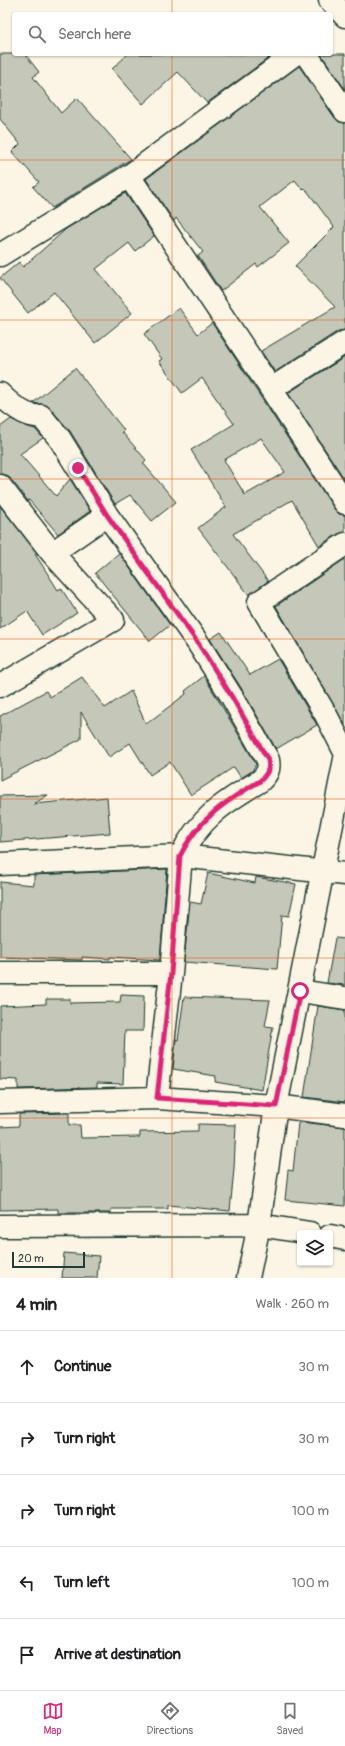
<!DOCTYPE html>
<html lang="en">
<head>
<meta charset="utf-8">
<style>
  body { margin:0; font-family:Pangolin,sans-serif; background:#f6f6f6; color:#202124 }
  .controls { position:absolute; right:12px; bottom:12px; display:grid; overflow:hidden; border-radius:4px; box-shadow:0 1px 3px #0004 }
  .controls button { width:36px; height:36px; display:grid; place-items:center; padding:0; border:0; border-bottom:1px solid #e0e0e0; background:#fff; color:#202124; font:20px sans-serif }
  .scale { position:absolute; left:12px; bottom:10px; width:73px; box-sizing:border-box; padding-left:4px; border:2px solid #1f3d34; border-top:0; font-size:11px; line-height:14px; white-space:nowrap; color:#1f3d34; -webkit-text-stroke:3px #fcf5e5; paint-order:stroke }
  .stop { position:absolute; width:12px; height:12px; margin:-9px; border:3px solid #db2777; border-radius:50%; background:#fff }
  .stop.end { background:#db2777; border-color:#fff; box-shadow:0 1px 4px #0008 }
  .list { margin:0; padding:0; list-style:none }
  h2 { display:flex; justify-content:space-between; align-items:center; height:52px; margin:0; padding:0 16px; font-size:17px }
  h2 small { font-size:13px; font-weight:400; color:#757577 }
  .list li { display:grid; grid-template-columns:26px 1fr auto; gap:12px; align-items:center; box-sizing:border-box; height:72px; padding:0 16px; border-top:1px solid #e0e0e0 }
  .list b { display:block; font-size:15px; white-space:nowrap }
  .list em { font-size:13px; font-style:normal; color:#757577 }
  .icon { flex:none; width:22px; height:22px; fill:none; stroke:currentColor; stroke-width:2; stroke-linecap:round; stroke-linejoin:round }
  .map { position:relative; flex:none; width:345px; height:1278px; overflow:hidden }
  .search { position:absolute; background:#fff; box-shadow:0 1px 3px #0004; left:12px; right:12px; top:12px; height:44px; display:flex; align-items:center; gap:10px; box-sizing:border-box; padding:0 14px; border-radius:4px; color:#757577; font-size:15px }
  .sheet { height:412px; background:#fff }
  nav { display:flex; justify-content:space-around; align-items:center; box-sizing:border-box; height:56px; border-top:1px solid #e0e0e0; background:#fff; font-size:11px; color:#757577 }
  nav a { display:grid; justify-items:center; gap:2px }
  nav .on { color:#db2777 }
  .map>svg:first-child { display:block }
  .building { fill:#c5c7b9; stroke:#1f3d34; fill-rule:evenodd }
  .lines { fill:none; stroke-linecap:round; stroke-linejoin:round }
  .minor-casing { stroke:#1f3d34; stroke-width:25 }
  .minor { stroke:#fcf5e5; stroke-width:22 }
  .route { stroke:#db2777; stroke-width:5 }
  .grid { fill:none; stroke:#e8590c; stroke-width:1; stroke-opacity:0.55 }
</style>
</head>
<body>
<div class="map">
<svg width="345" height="1278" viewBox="0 0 345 1278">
  <rect width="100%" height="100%" fill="#fcf5e5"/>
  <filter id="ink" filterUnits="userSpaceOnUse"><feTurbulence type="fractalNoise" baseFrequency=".025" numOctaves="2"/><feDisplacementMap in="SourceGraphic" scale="8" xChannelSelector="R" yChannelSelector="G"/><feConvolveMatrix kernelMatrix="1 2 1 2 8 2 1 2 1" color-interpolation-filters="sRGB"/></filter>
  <g filter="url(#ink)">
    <path class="building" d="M0,54h25l14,18 -6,5 28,36 16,-15 54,61 -79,49 -19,-21 6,-5 -27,-30 8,-8 -20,-25z
      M128,54h146l-67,49 -29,-31 -35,32 -31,-35z
      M321,54h24v35z
      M299,66l36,52 4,4 6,1v207l-7,1 -63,41 -14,-21 74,-44 -40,-41 39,-39 -29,-39 -2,2 -8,-10 -35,27 29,36 -31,24 -2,-3 -35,27 -23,-35 5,-4 -27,-34 -2,3 -28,-42z
      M125,193l29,43 -19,15 -6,-8 -33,26 36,44 -37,30 -41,-51 -26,21 -28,-35 19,-16 4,5 43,-38z
      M179,308l19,26 14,-11 123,187 4,4 6,1v17l-7,2 -19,12 -27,-46 -59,34 35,47 -19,14 -51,-67 28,-21 -35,-57 43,-26 -32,-46 -20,15 -23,-32 3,-2 -18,-25zM261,438l24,34 -40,23 -21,-35z
      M345,357v123l-57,-87z
      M75,368l49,62 -2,2 24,28 -3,3 33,39 -24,19 -22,-26 -15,9 -45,-73 -20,-23 -4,-3 -13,-2z
      M11,419l14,7 10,3 8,9 -23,16 36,42 14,-17 20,32 -32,23 -29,-34 -1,1 -18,-23 -5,-3 -5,-1v-47z
      M0,506l37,47 -2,1 23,36 3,-2 16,25 -35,22 -15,-24 -27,18z
      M119,553l51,72 -20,16 -55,-68z
      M345,559v166l-69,-119z
      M221,632l29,43 28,-16 39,66 -41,24 -33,-58 -33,-52z
      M204,676l52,88 -4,7 -11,7 -7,-11 -43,28 -21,-33 -20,13 -20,-32 -21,14 -28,-45v27l-81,41v-64l46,-25 4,6 32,-20 23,31 26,-17 15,33 40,-30 -1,-3z
      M48,795l-14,9 73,-7 3,36 -110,9v-46z
      M167,869l-7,91 -50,-3v2l-28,-2v3l-82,-3v-75l34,3v-10z
      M208,873l47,10 1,-6 40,7 -7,32 -7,-1 -5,54 -93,-7 6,-60 11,2z
      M335,938l10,1v46l-18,-2z
      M121,995l23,1 -1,35h-18l-2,53 -26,-1v4l-79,2v-9l-18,-1v-73l46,-2v-5h24v4l50,-1z
      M184,997l86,3 -5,26 8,1 -11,63 -47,-8 1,-6 -43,-7 3,-30 2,1z
      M318,1006l27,4v92l-41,-5z
      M69,1113v12h11l1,13 59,-1v-5l58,-1v-7l38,1 -2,44 -4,42 -62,-6v4h-57v4h-53v-4l-58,1v-83l19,-1v-12z
      M300,1122l45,5v79l-60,-6 3,-30 5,1 5,-48z
      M64,1253l35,3 -2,22h-35z"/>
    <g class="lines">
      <defs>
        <path id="minor" d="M330,0l15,16
          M306,54l39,57
          M129,176l142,213 74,114
          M0,255l129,-79 166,-122
          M271,389l74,-47
          M0,394c10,10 26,24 41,22l19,23 47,76 91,128 34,54 36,63c2,10 -1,14 -8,21 -34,20 -62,38 -79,75l-10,117 -14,125
          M0,486l52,67 61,67 -113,66
          M345,544l-86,58 67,113 19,37
          M52,553l55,-38
          M0,864l181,-8 164,18
          M0,973h171
          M300,991l45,7
          M0,1102l157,-4 119,8 69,9
          M0,1226l259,-1 51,8
          M330,1236l15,3
          M248,1278l11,-53 17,-119 69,-347"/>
      </defs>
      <use href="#minor" class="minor-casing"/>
      <use href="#minor" class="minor"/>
    </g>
  </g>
  <g class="lines" filter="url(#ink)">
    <path class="route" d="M78,468l29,47 91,128 34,54 36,63c2,10 -1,14 -8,21 -34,20 -62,38 -80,75l-9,117 -14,125 119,8 24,-115"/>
  </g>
  <path class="grid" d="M172,0v14M172,54v1224M0,160h345M0,320h345M0,479h345M0,639h345M0,799h345M0,958h345M0,1118h345"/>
</svg>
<div class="controls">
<button><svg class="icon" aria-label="layers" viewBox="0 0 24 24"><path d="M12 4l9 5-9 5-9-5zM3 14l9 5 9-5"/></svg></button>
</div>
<div class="scale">20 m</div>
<div class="stop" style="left:300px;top:991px"></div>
<div class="stop end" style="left:78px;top:468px"></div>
<div class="search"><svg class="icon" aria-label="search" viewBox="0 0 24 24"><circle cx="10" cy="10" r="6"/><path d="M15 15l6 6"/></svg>Search here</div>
</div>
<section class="sheet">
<h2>4 min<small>Walk · 260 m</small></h2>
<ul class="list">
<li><svg class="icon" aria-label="ahead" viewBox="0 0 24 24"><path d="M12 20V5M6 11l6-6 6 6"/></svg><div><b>Continue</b></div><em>30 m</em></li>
<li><svg class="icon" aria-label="right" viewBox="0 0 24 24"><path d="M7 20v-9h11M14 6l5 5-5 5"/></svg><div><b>Turn right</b></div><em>30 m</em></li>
<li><svg class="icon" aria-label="right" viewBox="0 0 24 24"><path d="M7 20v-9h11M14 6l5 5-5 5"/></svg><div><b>Turn right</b></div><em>100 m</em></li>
<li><svg class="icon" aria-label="left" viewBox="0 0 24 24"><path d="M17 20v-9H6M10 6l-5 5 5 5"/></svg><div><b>Turn left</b></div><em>100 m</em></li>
<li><svg class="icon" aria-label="arrive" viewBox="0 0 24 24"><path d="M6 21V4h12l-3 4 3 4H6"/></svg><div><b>Arrive at destination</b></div></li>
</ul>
</section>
<nav>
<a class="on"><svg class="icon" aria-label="map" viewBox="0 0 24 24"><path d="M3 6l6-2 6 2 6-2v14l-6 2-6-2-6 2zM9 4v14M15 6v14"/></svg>Map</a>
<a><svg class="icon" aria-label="directions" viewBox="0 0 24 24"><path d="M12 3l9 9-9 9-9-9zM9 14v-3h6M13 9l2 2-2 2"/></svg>Directions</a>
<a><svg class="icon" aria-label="saved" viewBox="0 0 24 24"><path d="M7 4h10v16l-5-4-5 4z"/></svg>Saved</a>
</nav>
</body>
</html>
